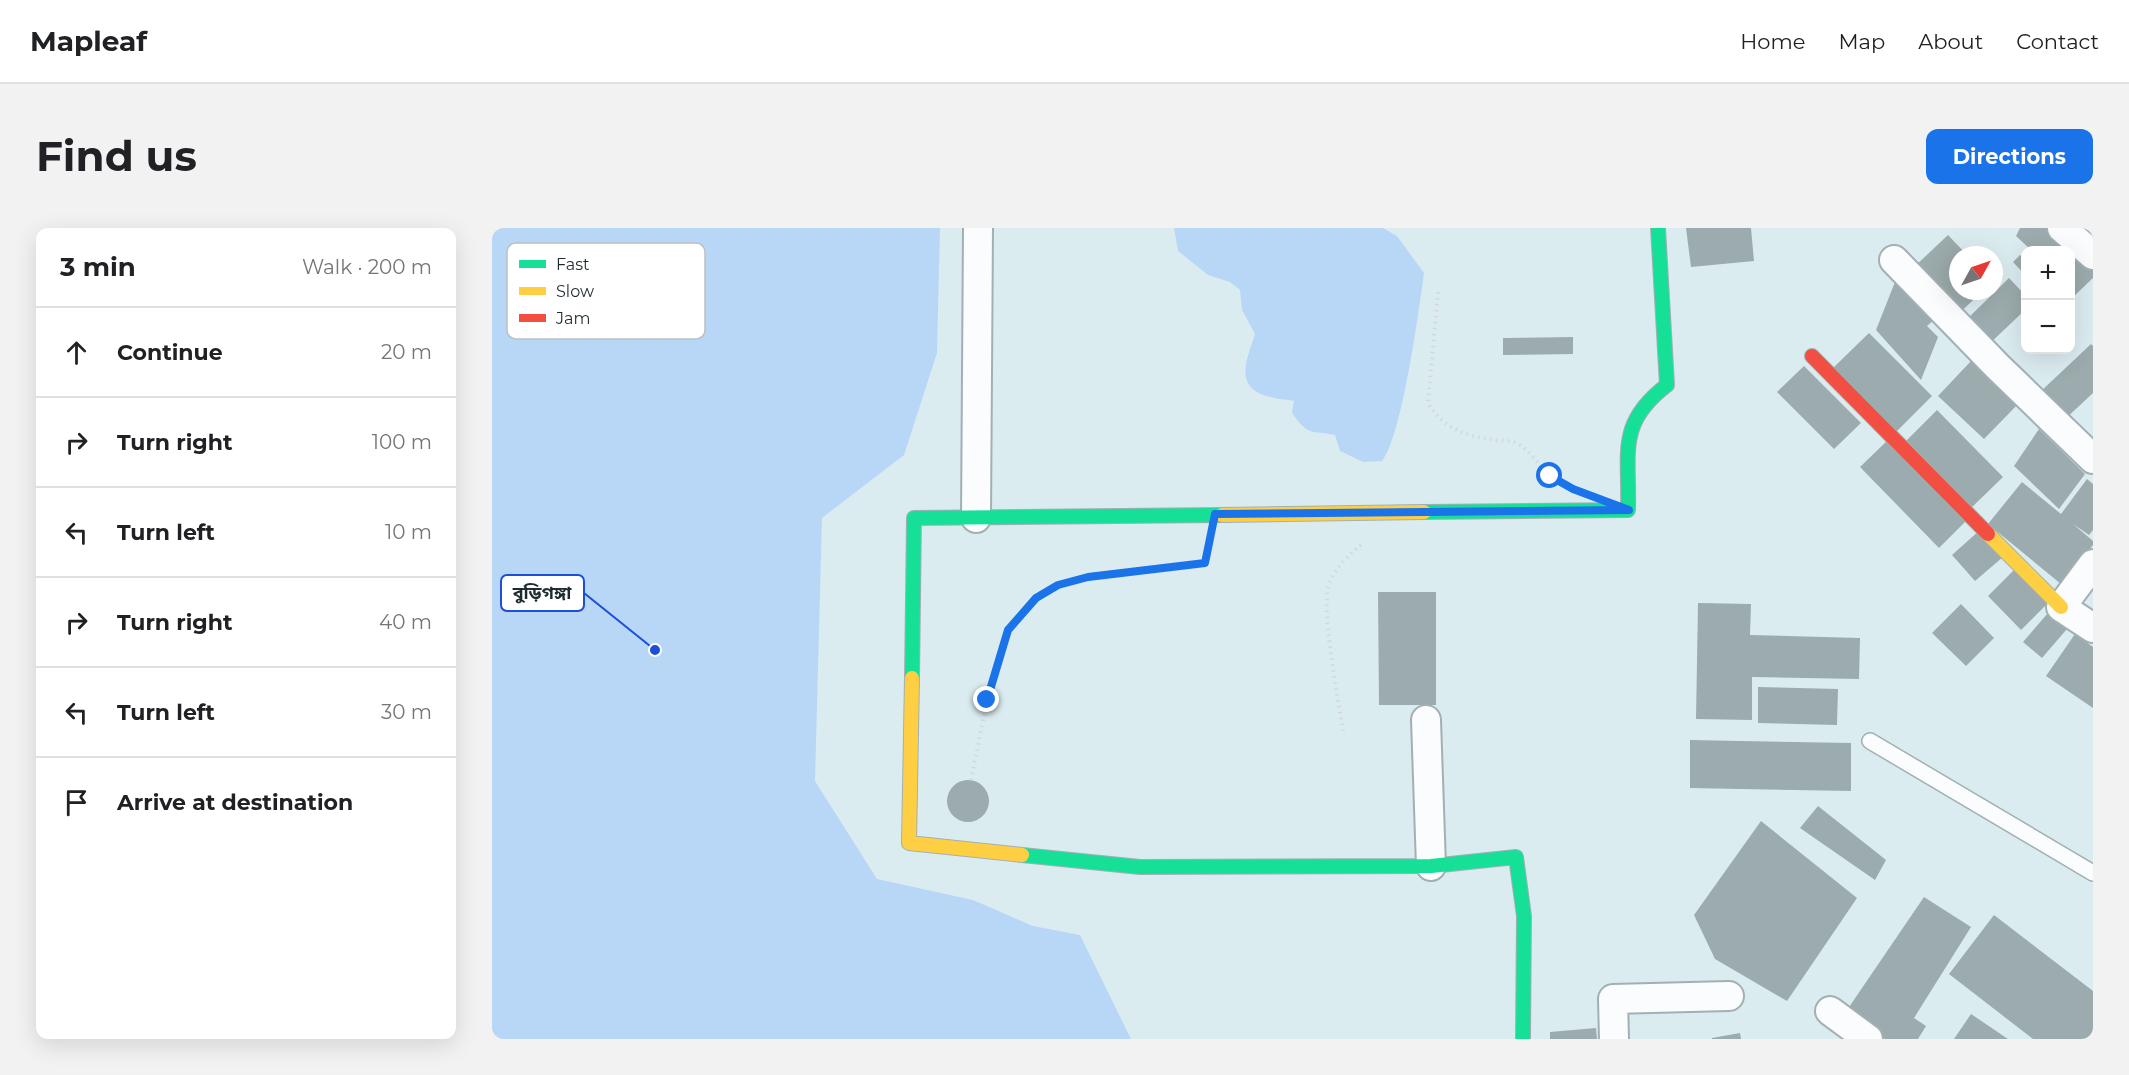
<!DOCTYPE html>
<html lang="en">
<head>
<meta charset="utf-8">
<style>
  body { margin:0; font-family:Montserrat,"Noto Sans Bengali",sans-serif; background:#f2f2f2; color:#202124 }
  .controls { position:absolute; right:18px; top:18px; display:grid; overflow:hidden; border-radius:12px; box-shadow:0 6px 24px #0002 }
  .controls button { width:54px; height:54px; display:grid; place-items:center; padding:0; border:0; border-bottom:2px solid #e0e0e0; background:#fff; color:#202124; font:30px sans-serif }
  .compass { position:absolute; left:1457px; top:18px; width:54px; height:54px; border-radius:50%; background:#fff; box-shadow:0 6px 24px #0002; rotate:50deg }
  .stop { position:absolute; width:18px; height:18px; margin:-14px; border:4px solid #1a73e8; border-radius:50%; background:#fff }
  .stop.end { background:#1a73e8; border-color:#fff; box-shadow:0 2px 6px #0008 }
  .list { margin:0; padding:0; list-style:none }
  h2 { display:flex; justify-content:space-between; align-items:center; height:78px; margin:0; padding:0 24px; font-size:26px }
  h2 small { font-size:20px; font-weight:400; color:#757577 }
  .list li { display:grid; grid-template-columns:39px 1fr auto; gap:18px; align-items:center; box-sizing:border-box; height:90px; padding:0 24px; border-top:2px solid #e0e0e0 }
  .list b { display:block; font-size:22px; white-space:nowrap }
  .list em { font-size:20px; font-style:normal; color:#757577 }
  .icon { flex:none; width:33px; height:33px; fill:none; stroke:currentColor; stroke-width:2; stroke-linecap:round; stroke-linejoin:round }
  .map { position:relative; flex:none; width:1601px; height:811px; overflow:hidden; border-radius:12px }
  header { display:flex; align-items:center; gap:36px; box-sizing:border-box; height:84px; padding:0 30px; background:#fff; border-bottom:2px solid #e0e0e0 }
  header strong { font-size:28px }
  nav { display:flex; gap:33px; margin-inline-start:auto; font-size:21px }
  .intro { display:flex; align-items:center; justify-content:space-between; box-sizing:border-box; height:144px; padding:0 36px }
  h1 { margin:0; font-size:42px }
  .button { padding:15px 27px; border-radius:12px; background:#1a73e8; color:#fff; font-size:21px; font-weight:700 }
  main { display:flex; gap:36px; padding:0 36px }
  aside { flex:1; background:#fff; border-radius:12px; box-shadow:0 6px 24px #0002 }
  .map>svg:first-child { display:block }
  .water { fill:#b8d7f7 }
  .building { fill:#9cabad }
  .lines { fill:none; stroke-linecap:round; stroke-linejoin:round }
  .lane-casing { stroke:#a2b0b4; stroke-width:18 }
  .street-casing { stroke:#a2b0b4; stroke-width:32 }
  .fast-casing { stroke:#a2b0b4; stroke-width:16 }
  .slow-casing { stroke:#a2b0b4; stroke-width:16 }
  .jam-casing { stroke:#a2b0b4; stroke-width:16 }
  .path { stroke:#d3d8da; stroke-width:4; stroke-dasharray:1.5 4.5; stroke-linecap:butt }
  .lane { stroke:#fafcfd; stroke-width:15 }
  .street { stroke:#fafcfd; stroke-width:28 }
  .fast { stroke:#16e098; stroke-width:14 }
  .slow { stroke:#ffcf43; stroke-width:14 }
  .jam { stroke:#f24e42; stroke-width:14 }
  .route { stroke:#1a73e8; stroke-width:8 }
  .key { fill:#fff; stroke:#bcc0c1; stroke-width:1.5 }
  .key-label { font-size:16px; fill:#1f2c2f }
  .leader { fill:none; stroke:#1d4ed8; stroke-width:2 }
  .callout-dot { fill:#1d4ed8; stroke:#fff; stroke-width:2 }
  .callout { fill:#fff; stroke:#1d4ed8; stroke-width:2 }
  .callout-label { font-size:18px; text-anchor:middle; font-weight:bold; fill:#1f2c2f }
</style>
</head>
<body>
<header>
<strong>Mapleaf</strong>
<nav><a>Home</a><a>Map</a><a>About</a><a>Contact</a></nav>
</header>
<div class="intro"><h1>Find us</h1><a class="button">Directions</a></div>
<main>
<aside>
<h2>3 min<small>Walk · 200 m</small></h2>
<ul class="list">
<li><svg class="icon" aria-label="ahead" viewBox="0 0 24 24"><path d="M12 20V5M6 11l6-6 6 6"/></svg><div><b>Continue</b></div><em>20 m</em></li>
<li><svg class="icon" aria-label="right" viewBox="0 0 24 24"><path d="M7 20v-9h11M14 6l5 5-5 5"/></svg><div><b>Turn right</b></div><em>100 m</em></li>
<li><svg class="icon" aria-label="left" viewBox="0 0 24 24"><path d="M17 20v-9H6M10 6l-5 5 5 5"/></svg><div><b>Turn left</b></div><em>10 m</em></li>
<li><svg class="icon" aria-label="right" viewBox="0 0 24 24"><path d="M7 20v-9h11M14 6l5 5-5 5"/></svg><div><b>Turn right</b></div><em>40 m</em></li>
<li><svg class="icon" aria-label="left" viewBox="0 0 24 24"><path d="M17 20v-9H6M10 6l-5 5 5 5"/></svg><div><b>Turn left</b></div><em>30 m</em></li>
<li><svg class="icon" aria-label="arrive" viewBox="0 0 24 24"><path d="M6 21V4h12l-3 4 3 4H6"/></svg><div><b>Arrive at destination</b></div></li>
</ul>
</aside>
<div class="map">
<svg width="1601" height="811" viewBox="0 0 1601 811">
  <rect width="100%" height="100%" fill="#dbecf1"/>
  <path class="water" d="M0,0h448l-3,125 -33,102 -82,63 -7,263 62,98 96,21 60,26 47,9 51,104h-639z
    M682,0h209l14,8 27,37c-5,37 -22,164 -42,188l-19,1 -23,-11 -5,-16c-24,-5 -26,2 -43,-22l2,-12c-7,-2 -13,-1 -19,-3 -43,-8 -29,-36 -20,-64l-13,-24 -2,-20 -10,-8 -22,-7 -30,-24z"/>
  <path class="building" d="M1194,0h65l3,33 -63,6z
    M1528,0h46l27,29v21l-23,22v-50h-39l-15,-14z
    M1456,7l19,20h-9v36h25l-27,25 -44,-47z
    M1528,27l6,5v16l-13,-14z
    M1405,49l39,41 -9,8 11,11 -17,43 -45,-50z
    M1517,50l17,18v13l-41,39 -23,-24z
    M1377,105l63,63 -37,37 -63,-64z
    M1081,109v17l-70,1v-17z
    M1599,116l2,2v47l-30,28 -25,-27z
    M1480,132l46,44 -34,35 -46,-43z
    M1312,138l57,57 -27,26 -57,-57z
    M1445,182l66,67 -34,33 -65,-67z
    M1547,201l46,45 -26,35 -45,-43z
    M1397,211l78,81 -28,28 -79,-81z
    M1595,251l6,5v46l-4,5 -16,-11 20,17v4l-32,39 -73,-60 34,-42 39,32z
    M1488,302l23,27 -28,24 -23,-26z
    M1524,340l33,34 -28,28 -33,-34z
    M886,364h58v113h-57z
    M1206,375l53,1 -1,31 110,3 -1,41 -107,-2v43l-56,-1z
    M1469,376l33,34 -28,28 -34,-33z
    M1562,378l19,16 -31,36 -19,-16z
    M1583,406l18,13v61l-47,-32z
    M1266,459l80,2 -1,36 -79,-2z
    M1198,512l161,3v48l-161,-3z
    M455 573a21 21 0 1 1 42 0a21 21 0 1 1-42 0Z
    M1326,578l68,54 -11,20 -75,-52z
    M1269,593l96,77 -70,103 -72,-42 -21,-44z
    M1432,669l47,30 -57,91 12,8 -8,13h-33l-40,-26z
    M1502,687l99,76v48h-60l-84,-65z
    M1479,786l37,25h-54z
    M1104,800l1,11h-47v-7z
    M1248,805l1,6h-29v-1z"/>
  <g class="lines">
    <defs>
      <path id="lane" d="M1378,513l223,132"/>
      <path id="street" d="M1570,0l31,27
        M1402,32l103,106 96,93
        M484,290l2,-290
        M1601,336l-32,43 32,21
        M934,492l5,146
        M1338,783l38,28
        M1122,811l-1,-40 116,-3"/>
      <path id="fast" d="M932,284l204,-2c2,-57 -12,-86 39,-125l-9,-157
        M420,450l2,-160 308,-3
        M530,627l118,12 291,-1 85,-9 8,59 -1,123"/>
      <path id="slow" d="M730,287l202,-3
        M1496,306l73,73
        M420,450l-3,165 113,12"/>
      <path id="jam" d="M1320,128l176,178"/>
    </defs>
    <use href="#lane" class="lane-casing"/>
    <use href="#street" class="street-casing"/>
    <use href="#fast" class="fast-casing"/>
    <use href="#slow" class="slow-casing"/>
    <use href="#jam" class="jam-casing"/>
    <path class="path" d="M946,64l-10,111c16,26 37,33 67,37 8,1 16,0 23,4 16,9 23,27 38,35
      M851,503c-4,-29 -24,-127 -13,-150 7,-15 21,-28 33,-38
      M479,552l16,-80 21,-70 28,-32 22,-13 30,-8 117,-14 4,-18"/>
    <use href="#lane" class="lane"/>
    <use href="#street" class="street"/>
    <use href="#fast" class="fast"/>
    <use href="#slow" class="slow"/>
    <use href="#jam" class="jam"/>
  </g>
  <g class="lines">
    <path class="route" d="M495,472l21,-70 28,-32 22,-13 30,-8 117,-14 10,-49 414,-4 -56,-21 -23,-13"/>
  </g>
  <rect x="15" y="15" width="198" height="96" rx="9" class="key"/>
  <rect x="27" y="32" width="27" height="8" fill="#16e098"/>
  <rect x="27" y="59" width="27" height="8" fill="#ffcf43"/>
  <rect x="27" y="86" width="27" height="8" fill="#f24e42"/>
  <g class="key-label">
    <text x="64" y="42">Fast</text>
    <text x="64" y="69">Slow</text>
    <text x="64" y="96">Jam</text>
  </g>
  <path class="leader" d="M163 422L92 365"/>
  <circle class="callout-dot" cx="163" cy="422" r="6"/>
  <rect class="callout" x="9" y="347" width="83" height="36" rx="6"/>
  <g class="callout-label">
    <text x="50" y="371">বুড়িগঙ্গা</text>
  </g>
</svg>
<div class="controls">
<button>+</button>
<button>−</button>
</div>
<svg class="compass" viewBox="-18 -18 36 36"><path d="M0-13l5 13h-10z" fill="#e53935"/><path d="M0 13l5-13h-10z" fill="#757577"/></svg>
<div class="stop" style="left:1058px;top:248px"></div>
<div class="stop end" style="left:495px;top:472px"></div>
</div>
</main>
</body>
</html>
